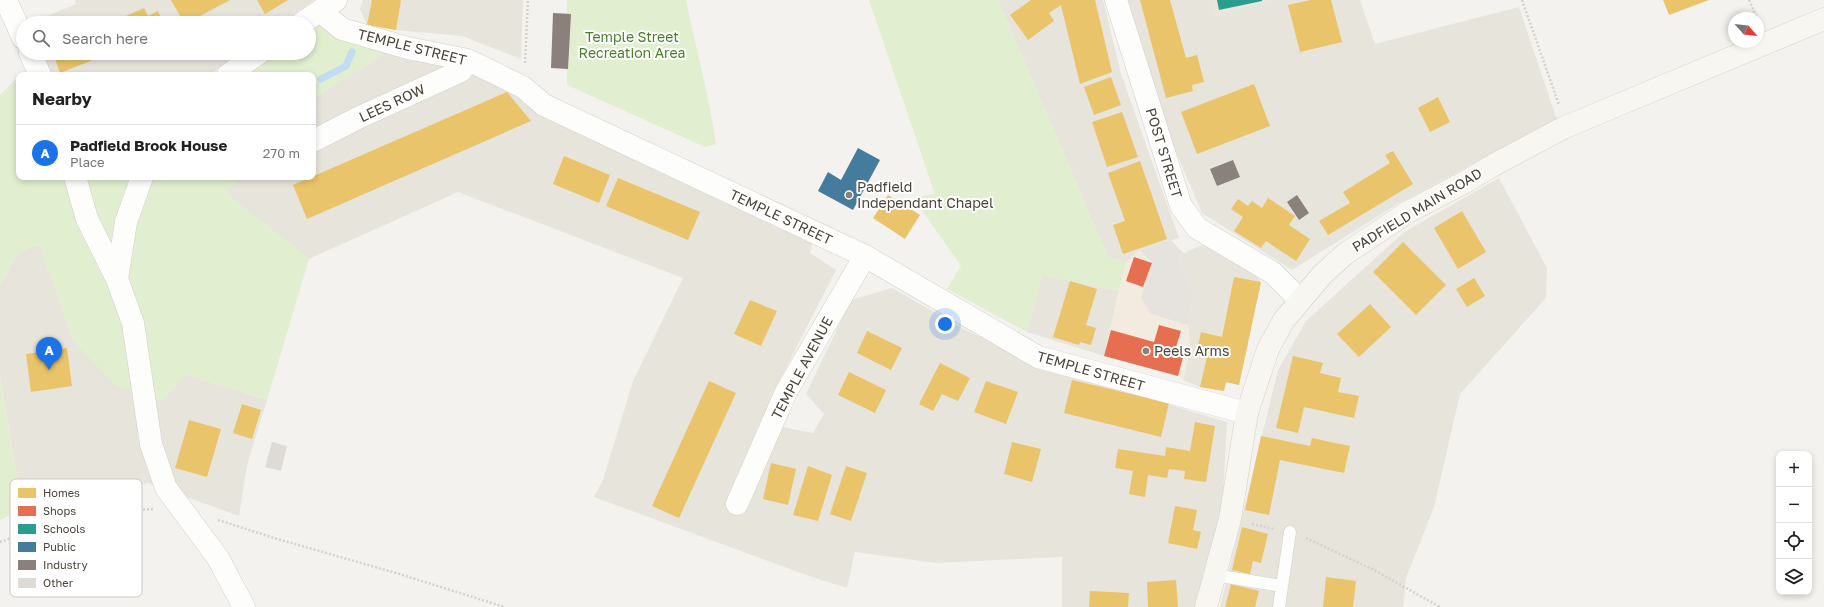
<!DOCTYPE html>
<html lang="en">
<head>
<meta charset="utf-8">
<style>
  body { margin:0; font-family:"Golos Text",sans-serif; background:#f2f2f2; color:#222 }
  .controls { position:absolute; right:12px; bottom:12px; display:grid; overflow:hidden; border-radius:8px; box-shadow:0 2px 6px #0003 }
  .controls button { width:36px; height:36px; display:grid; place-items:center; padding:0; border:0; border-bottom:1px solid #e0e0e0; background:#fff; color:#222; font:20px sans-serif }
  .compass { position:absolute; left:1728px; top:12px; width:36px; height:36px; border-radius:50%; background:#fff; box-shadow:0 2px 6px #0003; rotate:117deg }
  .you { position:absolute; left:945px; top:324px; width:14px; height:14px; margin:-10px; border:3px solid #fff; border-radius:50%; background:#1a73e8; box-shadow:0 0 0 6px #1a73e833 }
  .badge { display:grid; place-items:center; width:26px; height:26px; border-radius:50%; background:#1a73e8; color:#fff; font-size:13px; font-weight:700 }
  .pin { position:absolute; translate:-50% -33px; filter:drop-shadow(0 1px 2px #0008) }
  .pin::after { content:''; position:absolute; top:21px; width:14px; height:12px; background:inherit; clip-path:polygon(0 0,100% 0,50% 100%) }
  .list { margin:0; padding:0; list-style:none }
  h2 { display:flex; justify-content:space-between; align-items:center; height:52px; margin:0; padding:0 16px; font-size:17px }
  h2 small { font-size:13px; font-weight:400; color:#767676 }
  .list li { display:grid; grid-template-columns:26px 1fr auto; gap:12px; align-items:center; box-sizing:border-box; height:56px; padding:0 16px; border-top:1px solid #e0e0e0 }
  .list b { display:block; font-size:15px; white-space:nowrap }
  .list p { margin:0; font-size:13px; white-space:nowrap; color:#767676 }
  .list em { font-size:13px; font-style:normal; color:#767676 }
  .icon { flex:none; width:22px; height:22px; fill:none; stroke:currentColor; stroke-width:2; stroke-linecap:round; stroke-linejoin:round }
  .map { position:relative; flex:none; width:1824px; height:607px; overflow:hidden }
  .search { position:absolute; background:#fff; box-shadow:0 2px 6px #0003; left:16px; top:16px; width:300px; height:44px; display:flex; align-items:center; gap:10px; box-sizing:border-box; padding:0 14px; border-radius:22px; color:#767676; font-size:15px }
  .panel { position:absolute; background:#fff; box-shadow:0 2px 6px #0003; left:16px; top:72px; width:300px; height:108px; border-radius:8px }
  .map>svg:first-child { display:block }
  .residential { fill:#e7e4dc }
  .commercial { fill:#f3ebdf }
  .education { fill:#eae5da }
  .green { fill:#e1eecf }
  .parking { fill:#e6e3df }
  .homes { fill:#e9c46a }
  .shops { fill:#e76f51 }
  .schools { fill:#2a9d8f }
  .public { fill:#457b9d }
  .industry { fill:#8a817c }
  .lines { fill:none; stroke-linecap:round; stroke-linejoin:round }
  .stream { stroke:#c0ddf1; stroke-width:7 }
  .building { fill:#dedbd6 }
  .lane-casing { stroke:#d2d0cb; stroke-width:13 }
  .street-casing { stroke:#d2d0cb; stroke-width:23 }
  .secondary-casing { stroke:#d3cfc5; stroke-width:23 }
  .path { stroke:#d3d2cc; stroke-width:2.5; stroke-dasharray:2 2; stroke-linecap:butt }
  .lane { stroke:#fdfdfc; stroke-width:12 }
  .street { stroke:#fdfdfc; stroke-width:22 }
  .secondary { stroke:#f7f6f1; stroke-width:22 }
  .poi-dot { fill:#868178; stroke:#fff; stroke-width:1.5 }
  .labels { text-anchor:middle; stroke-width:4; stroke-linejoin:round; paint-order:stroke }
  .park-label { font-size:14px; fill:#4a7f2a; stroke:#fff }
  .street-label { font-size:14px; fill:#4b4439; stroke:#fff }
  .poi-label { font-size:14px; fill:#4b4439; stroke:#fff; text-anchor:start }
  .key { fill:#fff; stroke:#c9c7c4; stroke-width:1 }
  .key-label { font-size:11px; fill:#4b4439 }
</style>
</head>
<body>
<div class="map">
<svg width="1824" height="607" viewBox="0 0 1824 607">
  <rect width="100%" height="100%" fill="#f4f2ee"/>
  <path class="residential" d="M75,0h239l-32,23h-252l46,-19z
    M363,0h160l-2,59 -59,-23 -66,-6 -29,-5 -7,-16z
    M998,0h105l18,74 58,164 -39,12 -14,13 -18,-6z
    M1125,0h86l4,14 55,-14h90l15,44 144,-37 38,113 -158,83 -107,67 -90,-57 -43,-101z
    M394,47l80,24 61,37 116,60 162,73 -3,12 26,17 -67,131 21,12 -7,14 30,6 11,-19 -18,-20 45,-94 41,-12 75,43 94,41 166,50 -4,75 -24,110h-137v-50l-126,6 -81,-11 -8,36 -38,-12 -215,-79 9,-17 30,-99 50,-103 -225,-86 -149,67 -85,-67 19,-15h70v-78z
    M38,53h202l-31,22h-161z
    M1499,178l48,90 -1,30 -86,96 -26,113 -28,71 -3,29h-183l58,-237 28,-49 98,-89z
    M40,245l33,95 194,60 -20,65 -8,51 -91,-33 -125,27 -23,-135v-90l20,-34z
    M1202,245l50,26 9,11 -22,103 -13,-3 -2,9 -24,-4 -17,-7 7,-30 -2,-25 5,-31 -14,-31 4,-10z
    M1042,275l77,16 -15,65 -77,-24z"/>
  <path class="commercial" d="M1171,240l12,13 -4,10 14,31 -5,28 2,28 -7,30 -5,-4 -74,-20 22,-93 14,-13z"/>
  <path class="education" d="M1211,0h59l-56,14z"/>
  <path class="green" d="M567,0h119c10,48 23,96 30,144l-11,3 -138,-62z
    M869,0h129l110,257 18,6 -7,28 -77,-16 -15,57 -80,-43 14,-23 -42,-60 -2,-9 18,-3z
    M318,19l76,28 -81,52v-24h-77l32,-22h41v-28z
    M19,76v101h224l-18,15 84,67 -42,141 -81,-25 -24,26 -48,-16 -41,-45 -33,-95 -20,6 -20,34v-190z
    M0,376l23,134 -23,10z"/>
  <path class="parking" d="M1171,240l12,13 -4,10 14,31 -5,31 -37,-11 -10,-17 11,-34 -12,-13z"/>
  <path class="homes" d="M171,0h59l-43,23h-3z
    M257,0h31l-23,14z
    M372,0h29l-5,30 -29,-5z
    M1031,0h64l17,72 -32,12 -19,-79 -12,8 5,8 -26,19 -18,-25z
    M1140,0h30l16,58 11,-3 7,27 -12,3 1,6 -27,7z
    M1310,0h21l11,42 -42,10 -12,-47z
    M1663,0h46l-40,15z
    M144,8l4,8 10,-5 5,12h-34l-3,-7z
    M53,53h37l3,7 -33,13z
    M1111,77l10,28 -27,10 -10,-28z
    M1254,84l16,42 -73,28 -16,-42z
    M507,92l24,29 -224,98 -14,-34z
    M1438,97l12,25 -20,10 -12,-24z
    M1122,112l16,45 -31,10 -15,-45z
    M1393,151l20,33 -85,51 -9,-14 31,-18 -7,-11 47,-29 -5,-8z
    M564,156l46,19 -11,28 -46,-19z
    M1140,161l27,78 -44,15 -10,-29 12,-4 -17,-48z
    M618,178l82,34 -12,28 -82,-34z
    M888,195l32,20 -15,24 -32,-21z
    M1268,198l27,18 -6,9 21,14 -14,22 -30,-20 -5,7 -27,-17 9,-14 -12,-8 7,-10 10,7 4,-5 10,7z
    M1462,211l24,41 -28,17 -24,-41z
    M1403,242l43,43 -30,30 -43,-43z
    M1234,277l27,5 -22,103 -13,-3 -2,9 -24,-4 7,-30 -11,-2 5,-23 21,5z
    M1474,278l11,18 -18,11 -11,-18z
    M1070,281l27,8 -11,36 10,3 -5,17 -11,-3 -1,3 -26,-8z
    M750,300l27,11 -16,35 -27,-12z
    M1370,304l21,23 -32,30 -22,-23z
    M867,331l35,17 -11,22 -34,-17z
    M67,348l5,38 -41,6 -5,-38z
    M1293,356l30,7 -3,10 21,5 -3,14 21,4 -5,22 -50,-11 -6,26 -22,-5z
    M940,363l30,15 -12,23 -16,-7 -9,17 -14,-7z
    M849,372l37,18 -11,23 -37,-18z
    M1072,380l97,23 -8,34 -97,-24z
    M709,381l27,12 -57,125 -27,-12z
    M986,381l32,11 -12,32 -32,-12z
    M242,404l19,6 -9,29 -19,-6z
    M189,420l32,9 -14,48 -32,-9z
    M1195,422l20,4 -9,56 -22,-3 1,-8 -16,-2 -2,9 -19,-3 -3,22 -16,-3 4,-23 -18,-3 3,-19 47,7 1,-9 24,4z
    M1261,436l49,10 2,-8 38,8 -6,27 -64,-13 -11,55 -24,-5z
    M1012,442l29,7 -9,33 -28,-8z
    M771,463l25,6 -8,36 -25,-6z
    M808,466l24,9 -14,46 -25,-6z
    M846,466l21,7 -16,48 -21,-7z
    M1175,506l22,4 -4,20 8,2 -4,17 -29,-6z
    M1242,527l26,7 -7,29 -8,-2 -3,13 -18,-4z
    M1326,577l30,4 -3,26h-30z
    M1176,580l2,27h-30l-1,-25z
    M1231,584l28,7 -4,16h-30z
    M1090,591l39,2 -1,14h-39z"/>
  <path class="shops" d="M1134,257l18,6 -9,24 -17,-6z
    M1159,325l22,6 -5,16 9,3 -7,26 -74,-20 7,-26 43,12z"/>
  <path class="schools" d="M1217,0h45v1l-43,9z"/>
  <path class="public" d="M858,148l22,12 -27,50 -35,-19 10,-19 13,8z"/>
  <path class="industry" d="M553,13l18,1 -3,55 -17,-1z
    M1233,160l7,17 -23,9 -7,-17z
    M1297,195l12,18 -10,7 -12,-18z"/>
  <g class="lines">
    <path class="stream" d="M321,79l25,-13 6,-14"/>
  </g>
  <path class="building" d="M272,442l15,4 -6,25 -16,-4z"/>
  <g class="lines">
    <defs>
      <path id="lane" d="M1214,575l68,11
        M1279,607l11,-75"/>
      <path id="street" d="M6,0l17,38
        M1116,0l65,206 16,22 76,45 27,27
        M320,11l22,18 66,19 60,12 55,27 21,18 321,151 173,101 209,56
        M302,23l34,-23
        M30,53l10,22
        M228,75l31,-22
        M313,141l47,-24 101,-46 7,-11
        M75,177l12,42 30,60 16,44 18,121 15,44 52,70 26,49
        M117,279l9,-57 16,-45
        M737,504l49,-112 79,-136"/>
      <path id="secondary" d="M1206,607l24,-88 17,-106 21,-64 16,-29 38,-45 23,-21 63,-42 59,-31 23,-14 73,-39 261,-109"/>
    </defs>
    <use href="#lane" class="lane-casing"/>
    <use href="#street" class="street-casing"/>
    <use href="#secondary" class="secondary-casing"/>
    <path class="path" d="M1522,0l37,105
      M1749,0l8,18
      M525,63l3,-63
      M218,520l56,18 122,35 109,34
      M1252,524l22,5
      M1306,538l68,32 66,37
      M0,542l83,-29 72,-4"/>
    <use href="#lane" class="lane"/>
    <use href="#street" class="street"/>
    <use href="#secondary" class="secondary"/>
  </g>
  <g class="poi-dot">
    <circle cx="849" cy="195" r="4"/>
    <circle cx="1146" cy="351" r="4"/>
  </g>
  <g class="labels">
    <g class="park-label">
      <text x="632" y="42">Temple Street<tspan x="632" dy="16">Recreation Area</tspan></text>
    </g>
    <g class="street-label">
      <text transform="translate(412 47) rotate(14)" y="5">TEMPLE STREET</text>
      <text transform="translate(392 103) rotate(-25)" y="5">LEES ROW</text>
      <text transform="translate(1164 153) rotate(73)" y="5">POST STREET</text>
      <text transform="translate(1417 210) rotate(-31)" y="5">PADFIELD MAIN ROAD</text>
      <text transform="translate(781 217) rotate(25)" y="5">TEMPLE STREET</text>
      <text transform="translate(802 368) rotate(-62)" y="5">TEMPLE AVENUE</text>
      <text transform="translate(1091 371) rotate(16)" y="5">TEMPLE STREET</text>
    </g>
    <g class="poi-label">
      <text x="857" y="192">Padfield<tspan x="857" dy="16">Independant Chapel</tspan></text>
      <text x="1154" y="356">Peels Arms</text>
    </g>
  </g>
  <rect x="10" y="479" width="132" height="118" rx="6" class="key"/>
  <rect x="18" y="488" width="18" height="10" fill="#e9c46a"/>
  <rect x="18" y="506" width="18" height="10" fill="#e76f51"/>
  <rect x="18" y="524" width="18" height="10" fill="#2a9d8f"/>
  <rect x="18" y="542" width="18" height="10" fill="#457b9d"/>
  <rect x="18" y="560" width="18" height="10" fill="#8a817c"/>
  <rect x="18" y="578" width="18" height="10" fill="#dedbd6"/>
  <g class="key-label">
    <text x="43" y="497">Homes</text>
    <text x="43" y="515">Shops</text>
    <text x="43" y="533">Schools</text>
    <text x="43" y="551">Public</text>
    <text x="43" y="569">Industry</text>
    <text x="43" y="587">Other</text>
  </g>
</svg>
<div class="controls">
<button>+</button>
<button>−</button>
<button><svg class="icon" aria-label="locate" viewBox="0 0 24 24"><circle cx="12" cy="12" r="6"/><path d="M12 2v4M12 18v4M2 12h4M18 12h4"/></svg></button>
<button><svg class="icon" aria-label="layers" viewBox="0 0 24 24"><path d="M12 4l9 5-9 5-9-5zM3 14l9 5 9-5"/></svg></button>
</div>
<svg class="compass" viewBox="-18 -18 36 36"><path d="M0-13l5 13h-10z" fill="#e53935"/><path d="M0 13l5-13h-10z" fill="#767676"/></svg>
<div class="you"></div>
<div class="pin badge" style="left:49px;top:370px">A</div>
<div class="search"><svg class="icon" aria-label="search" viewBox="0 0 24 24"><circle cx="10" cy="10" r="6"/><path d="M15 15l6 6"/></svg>Search here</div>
<section class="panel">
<h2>Nearby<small></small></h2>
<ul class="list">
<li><span class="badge">A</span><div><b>Padfield Brook House</b><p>Place</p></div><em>270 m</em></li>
</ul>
</section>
</div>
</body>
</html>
